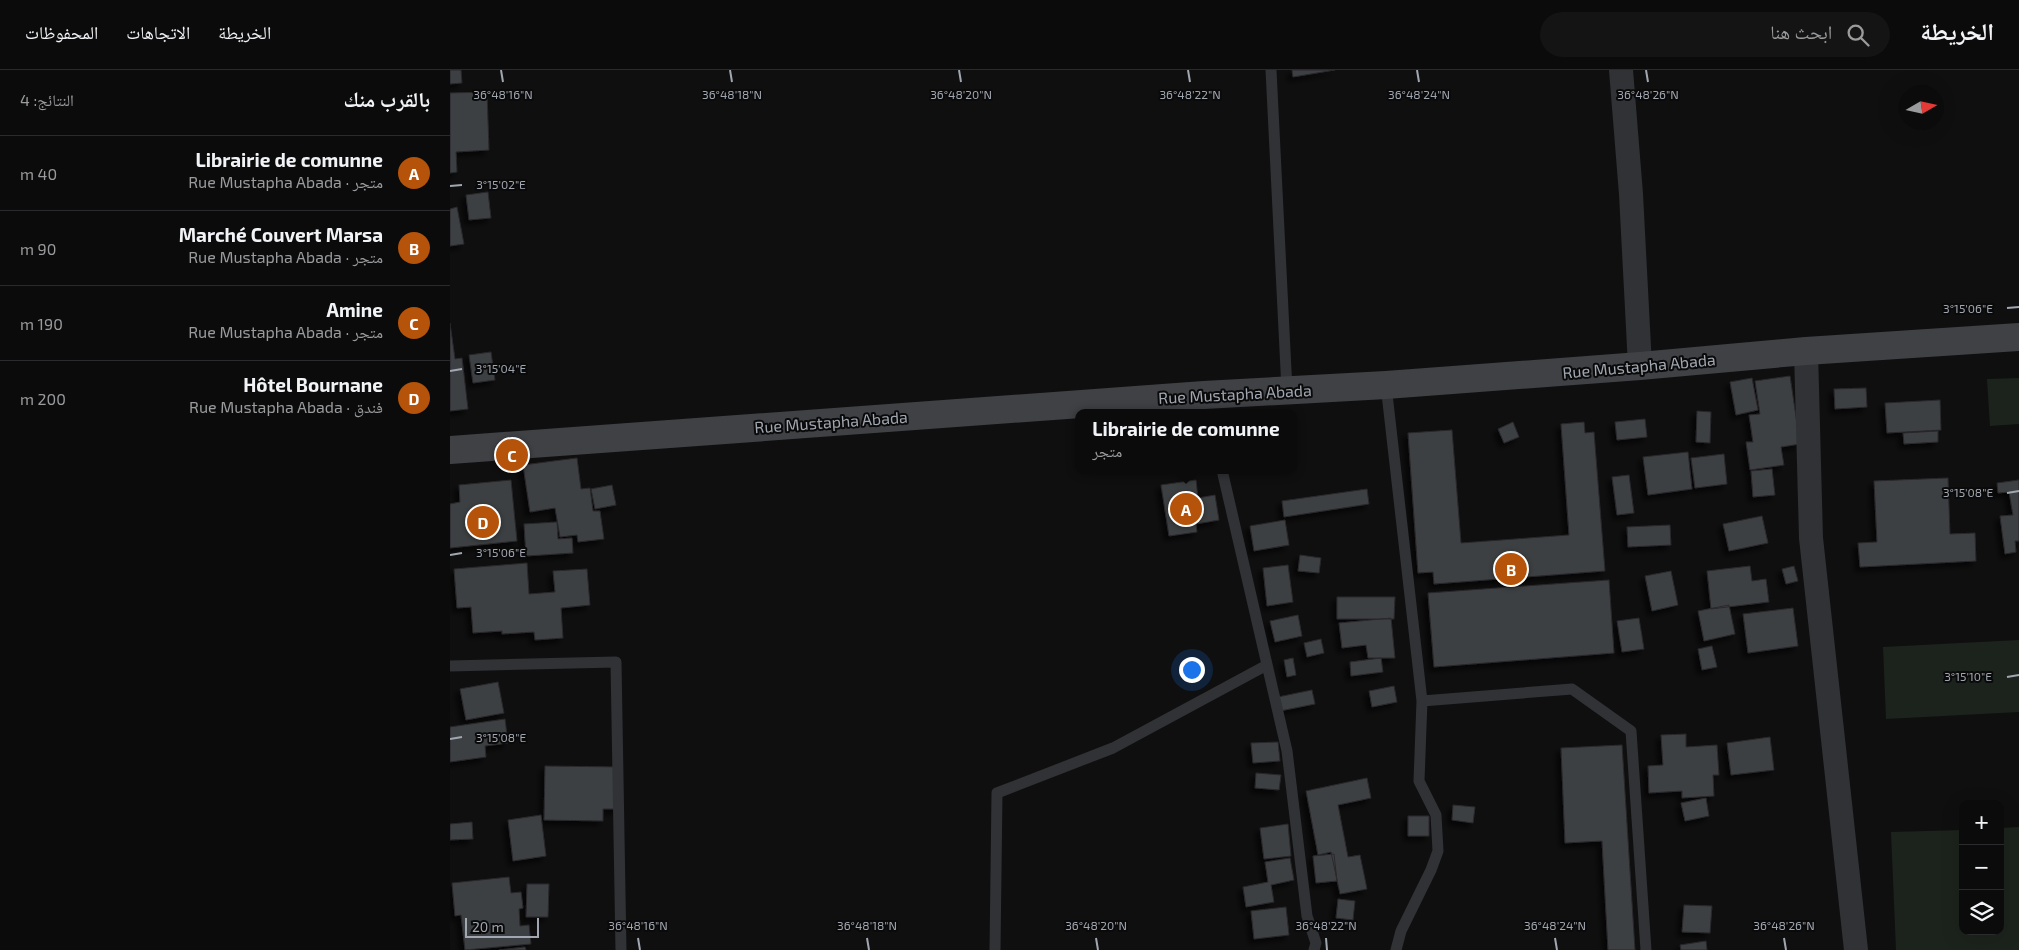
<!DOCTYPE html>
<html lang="ar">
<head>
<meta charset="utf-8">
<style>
  body { margin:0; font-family:"Exo 2","Noto Naskh Arabic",sans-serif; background:#141415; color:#f1f3f6; direction:rtl }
  .controls { position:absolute; right:15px; bottom:15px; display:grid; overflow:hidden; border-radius:10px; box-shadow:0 5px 20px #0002 }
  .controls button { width:45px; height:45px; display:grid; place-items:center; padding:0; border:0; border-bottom:1px solid #2b2b2d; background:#0b0b0c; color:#f1f3f6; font:25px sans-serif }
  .compass { position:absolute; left:1449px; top:15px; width:45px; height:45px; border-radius:50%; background:#0b0b0c; box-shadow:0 5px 20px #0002; rotate:81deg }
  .scale { position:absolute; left:15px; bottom:12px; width:74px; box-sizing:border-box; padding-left:5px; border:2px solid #a1a7b1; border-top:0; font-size:14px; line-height:18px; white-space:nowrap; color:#a1a7b1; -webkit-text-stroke:4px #0a0a0b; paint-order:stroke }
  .you { position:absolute; left:741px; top:599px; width:18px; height:18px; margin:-12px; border:4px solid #fff; border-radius:50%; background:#1a73e8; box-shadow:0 0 0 8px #1a73e833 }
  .badge { display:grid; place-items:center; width:32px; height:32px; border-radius:50%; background:#b45309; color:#fff; font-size:16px; font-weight:700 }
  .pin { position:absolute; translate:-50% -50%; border:2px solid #fff; box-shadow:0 1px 5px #0006 }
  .popup { position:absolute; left:625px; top:339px; width:222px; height:65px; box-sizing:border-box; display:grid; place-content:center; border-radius:10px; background:#0b0b0c; filter:drop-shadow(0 1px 4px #0005); font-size:16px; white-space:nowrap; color:#9a9b9d }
  .popup b { font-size:19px; color:#f1f3f6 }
  .popup::after { content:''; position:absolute; left:50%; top:100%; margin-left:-10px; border:10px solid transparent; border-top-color:#0b0b0c }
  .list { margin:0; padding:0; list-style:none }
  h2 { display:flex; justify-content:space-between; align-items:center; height:65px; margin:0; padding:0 20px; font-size:21px }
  h2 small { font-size:16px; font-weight:400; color:#9a9b9d }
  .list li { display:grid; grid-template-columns:32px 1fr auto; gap:15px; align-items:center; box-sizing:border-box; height:75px; padding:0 20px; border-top:1px solid #2b2b2d }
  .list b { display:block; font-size:19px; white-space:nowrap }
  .list p { margin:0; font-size:16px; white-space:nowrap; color:#9a9b9d }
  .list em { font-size:16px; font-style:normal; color:#9a9b9d }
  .icon { flex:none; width:28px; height:28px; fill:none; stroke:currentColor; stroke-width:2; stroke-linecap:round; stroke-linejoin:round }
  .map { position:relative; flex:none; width:1569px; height:880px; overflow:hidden; direction:ltr }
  header { display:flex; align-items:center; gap:30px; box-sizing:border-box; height:70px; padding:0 25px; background:#0b0b0c; border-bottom:1px solid #2b2b2d }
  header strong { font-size:24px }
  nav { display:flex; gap:28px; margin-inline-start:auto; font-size:18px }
  .search { width:350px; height:45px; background:#141415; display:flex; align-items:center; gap:12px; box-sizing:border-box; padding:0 18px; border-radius:28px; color:#9a9b9d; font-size:19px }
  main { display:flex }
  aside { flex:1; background:#0b0b0c }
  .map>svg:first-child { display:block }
  .garden { fill:#1c231c }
  .building { fill:#3e3f43; stroke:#29292c; filter:url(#shadow) }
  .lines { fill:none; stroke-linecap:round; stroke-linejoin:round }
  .service { stroke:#303235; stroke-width:11 }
  .minor { stroke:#303235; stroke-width:24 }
  .secondary { stroke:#3f4145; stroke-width:28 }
  .ticks { fill:none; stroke:#a1a7b1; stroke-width:2 }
  .labels { text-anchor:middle; stroke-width:4; stroke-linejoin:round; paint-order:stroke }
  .street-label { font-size:16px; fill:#a1a7b1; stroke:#0a0a0b }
  .ticks-label { font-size:12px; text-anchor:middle; fill:#a1a7b1; stroke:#0a0a0b; stroke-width:4; stroke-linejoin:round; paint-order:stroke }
</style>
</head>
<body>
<header>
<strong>الخريطة</strong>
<div class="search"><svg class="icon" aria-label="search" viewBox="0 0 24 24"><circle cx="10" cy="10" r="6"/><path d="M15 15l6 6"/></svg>ابحث هنا</div>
<nav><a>الخريطة</a><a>الاتجاهات</a><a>المحفوظات</a></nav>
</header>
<main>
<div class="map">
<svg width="1569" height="880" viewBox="0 0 1569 880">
  <defs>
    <filter id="shadow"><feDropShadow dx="-4.5" dy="4.5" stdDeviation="2.5" flood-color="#0009"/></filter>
  </defs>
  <rect width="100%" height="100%" fill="#0f0f10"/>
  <path class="garden" d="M1569,308v46l-29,2 -3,-47z
    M1569,570v72l-133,7 -3,-72z
    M1569,757v123h-123l-5,-118 72,-2v101h37v-103z"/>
  <path class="building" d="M0,0h11l1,13 -12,1z
    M842,0h43l-42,7z
    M37,22l2,58 -33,2 1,20 -7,1v-80z
    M38,122l3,26 -22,2 -3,-25z
    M7,137l7,37 -14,2v-37z
    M0,253l5,36 7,-1 6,51 -18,2z
    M41,282l4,28 -22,3 -4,-28z
    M1340,306l10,68 -19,3 3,18 -34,5 -4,-28h7l-4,-27 11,-1 -5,-33z
    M1302,308l6,32 -22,5 -6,-33z
    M1416,318l1,19 -32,2 -1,-20z
    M1490,330l1,30 -54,3 -2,-30z
    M1247,341l14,1 -1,31 -14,-1z
    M1195,349l2,18 -30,3 -2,-18z
    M1063,352l6,15 -15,6 -6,-14z
    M1134,352l1,11 9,-1 11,139 -171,13 -1,-12 -15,1 -10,-140 44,-3 9,113 108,-8 -8,-111z
    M1488,361v11l-34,2 -1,-11z
    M1238,382l4,37 -44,6 -5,-38z
    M1274,384l3,30 -32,4 -4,-30z
    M127,388l4,31 9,-1 3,23h7l4,28 -26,3 -1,-7 -17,2 -5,-29 -25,4 -7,-47z
    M1322,399l3,26 -22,2 -2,-26z
    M1179,405l5,38 -17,2 -5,-38z
    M1498,408l2,56 25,-1 1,28 -116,6 -2,-24 19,-1 -3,-61z
    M61,410l6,61 -67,7v-44l10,-2 -1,-17z
    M746,410l2,18 17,-3 4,25 -23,4 1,8 -28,4 -8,-51z
    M1569,410v61h-4l1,11 -11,2 -5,-38 13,-1 -4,-23 -11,1 -1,-10z
    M162,415l4,20 -21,4 -4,-20z
    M917,419l2,15 -85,13 -2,-16z
    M1312,446l6,27 -39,8 -6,-27z
    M835,450l4,25 -35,6 -4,-25z
    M107,452l1,17 14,-1 1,15 -47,3 -2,-32z
    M1220,455l1,20 -43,2 -1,-20z
    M850,485l21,3 -2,15 -21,-2z
    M77,493l2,31 26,-2 -2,-21 34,-2 3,36 -29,3 2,30 -28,2 -1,-8 -32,2v-3l-29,2 -2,-26 -14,1 -3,-39z
    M838,495l5,37 -26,4 -4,-38z
    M1300,496l2,15 14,-2 3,23 -58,7 -4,-38z
    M1344,496l4,15 -12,3 -4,-15z
    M1221,501l7,34 -26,6 -7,-35z
    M1159,510l5,73 -180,14 -6,-74z
    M887,527h58l-1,22h-57z
    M1279,535l6,29 -31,7 -6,-30z
    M1343,538l5,38 -50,7 -5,-39z
    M848,545l4,21 -27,6 -5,-21z
    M941,548l4,40h-27l-2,-13 -24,3 -3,-25z
    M1189,548l5,31 -22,3 -5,-31z
    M871,569l3,14 -17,4 -3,-14z
    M1262,576l5,21 -15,3 -4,-21z
    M843,588l3,17 -9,2 -3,-17z
    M931,588l2,14 -32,4 -1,-14z
    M48,612l6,31 -38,7 -6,-31z
    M944,616l3,16 -25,5 -3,-16z
    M862,620l3,14 -35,7 -2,-14z
    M55,649l3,24 -23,3 1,11 -36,5v-35z
    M1236,664v13l31,-2 2,30h-6l1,21 -32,2v-7l-33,2 -1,-27 15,-1 -2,-30z
    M1320,667l4,33 -43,5 -4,-32z
    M828,672l2,19 -27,2 -2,-20z
    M1172,675l13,205h-27l-6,-109 -37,2 -4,-95z
    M95,696l74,1v42h-16v12l-59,-1z
    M806,703l25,2 -2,15 -24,-2z
    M917,708l4,20 -33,7 10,52 12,-2 7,34 -27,5 -9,-42 -13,3 -12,-64z
    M1256,728l3,18 -24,5 -4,-18z
    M1003,735l22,2 -2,16 -21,-3z
    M91,745l5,41 -33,5 -5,-41z
    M958,746h21v20h-21z
    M22,752l1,17 -23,1v-16z
    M838,754l3,32 -27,3 -4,-31z
    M884,784l3,27 -21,2 -3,-27z
    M840,788l4,22 -23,5 3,17 -28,5 -3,-20 25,-5 -3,-20z
    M59,807l2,16 10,-1 2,16 -4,1 1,17 9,-1 2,19 -66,6 -4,-35 -6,1 -3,-33z
    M77,814h22l-1,33h-22z
    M888,829l17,2 -2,19 -17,-2z
    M1234,835l28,1 -2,27 -28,-1z
    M836,837l3,28 -35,4 -3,-28z
    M1256,871l1,9h-26l-1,-5z
    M75,877l1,3h-27z"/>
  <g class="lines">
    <path class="service" d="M821,0l16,320
      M936,315l36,316 150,-12 59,42 15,219
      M772,400l65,281 20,165 9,27 -2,7
      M0,596l166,-4 5,288
      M545,880l2,-157 116,-45 154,-83
      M946,880l5,-19 30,-61 7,-19 -2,-36 -17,-34 3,-80"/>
    <path class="minor" d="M1171,0l10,124 9,172
      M1356,281l5,187 45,412"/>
    <path class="secondary" d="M0,380l754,-55 182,-10 254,-19 166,-15 213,-14"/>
  </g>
  <path class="ticks" d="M51,0l2,12M280,0l2,12M509,0l2,12M738,0l2,12M967,0l2,12M1196,0l2,12M0,116l12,-1M1557,238l12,-1M0,301l12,-2M1557,423l12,-2M0,485l12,-2M1557,607l12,-2M0,669l12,-2M188,868l2,12M417,868l2,12M646,868l2,12M876,868l1,12M1105,868l2,12M1334,868l2,12"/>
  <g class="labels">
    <g class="street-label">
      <text transform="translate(1189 296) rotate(-5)" y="6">Rue Mustapha Abada</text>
      <text transform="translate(785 324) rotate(-3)" y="6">Rue Mustapha Abada</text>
      <text transform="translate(381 352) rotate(-4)" y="6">Rue Mustapha Abada</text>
    </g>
  </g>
  <g class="ticks-label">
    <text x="282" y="29">36°48'18"N</text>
    <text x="53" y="29">36°48'16"N</text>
    <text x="511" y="29">36°48'20"N</text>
    <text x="740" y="29">36°48'22"N</text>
    <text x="969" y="29">36°48'24"N</text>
    <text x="1198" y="29">36°48'26"N</text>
    <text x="51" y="119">3°15'02"E</text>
    <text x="1518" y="243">3°15'06"E</text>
    <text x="51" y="303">3°15'04"E</text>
    <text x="1518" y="427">3°15'08"E</text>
    <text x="51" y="487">3°15'06"E</text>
    <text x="1518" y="611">3°15'10"E</text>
    <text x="51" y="672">3°15'08"E</text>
    <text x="188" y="860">36°48'16"N</text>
    <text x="417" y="860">36°48'18"N</text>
    <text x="646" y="860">36°48'20"N</text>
    <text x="876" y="860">36°48'22"N</text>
    <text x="1105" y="860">36°48'24"N</text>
    <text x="1334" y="860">36°48'26"N</text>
  </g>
</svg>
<div class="controls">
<button>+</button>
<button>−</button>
<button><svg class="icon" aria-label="layers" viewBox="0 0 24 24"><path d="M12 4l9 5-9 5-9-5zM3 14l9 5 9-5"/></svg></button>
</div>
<svg class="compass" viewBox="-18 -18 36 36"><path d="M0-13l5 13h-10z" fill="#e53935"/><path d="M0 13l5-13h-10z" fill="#9a9b9d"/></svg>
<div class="scale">20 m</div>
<div class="you"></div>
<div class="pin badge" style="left:736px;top:439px">A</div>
<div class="popup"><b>Librairie de comunne</b>متجر</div>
<div class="pin badge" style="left:1061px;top:499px">B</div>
<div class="pin badge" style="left:62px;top:385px">C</div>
<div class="pin badge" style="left:33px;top:452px">D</div>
</div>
<aside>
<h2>بالقرب منك<small>النتائج: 4</small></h2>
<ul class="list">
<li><span class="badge">A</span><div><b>Librairie de comunne</b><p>متجر · Rue Mustapha Abada</p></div><em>40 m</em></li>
<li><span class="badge">B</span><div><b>Marché Couvert Marsa</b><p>متجر · Rue Mustapha Abada</p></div><em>90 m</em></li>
<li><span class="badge">C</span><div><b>Amine</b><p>متجر · Rue Mustapha Abada</p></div><em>190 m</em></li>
<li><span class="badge">D</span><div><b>Hôtel Bournane</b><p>فندق · Rue Mustapha Abada</p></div><em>200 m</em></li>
</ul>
</aside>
</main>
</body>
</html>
